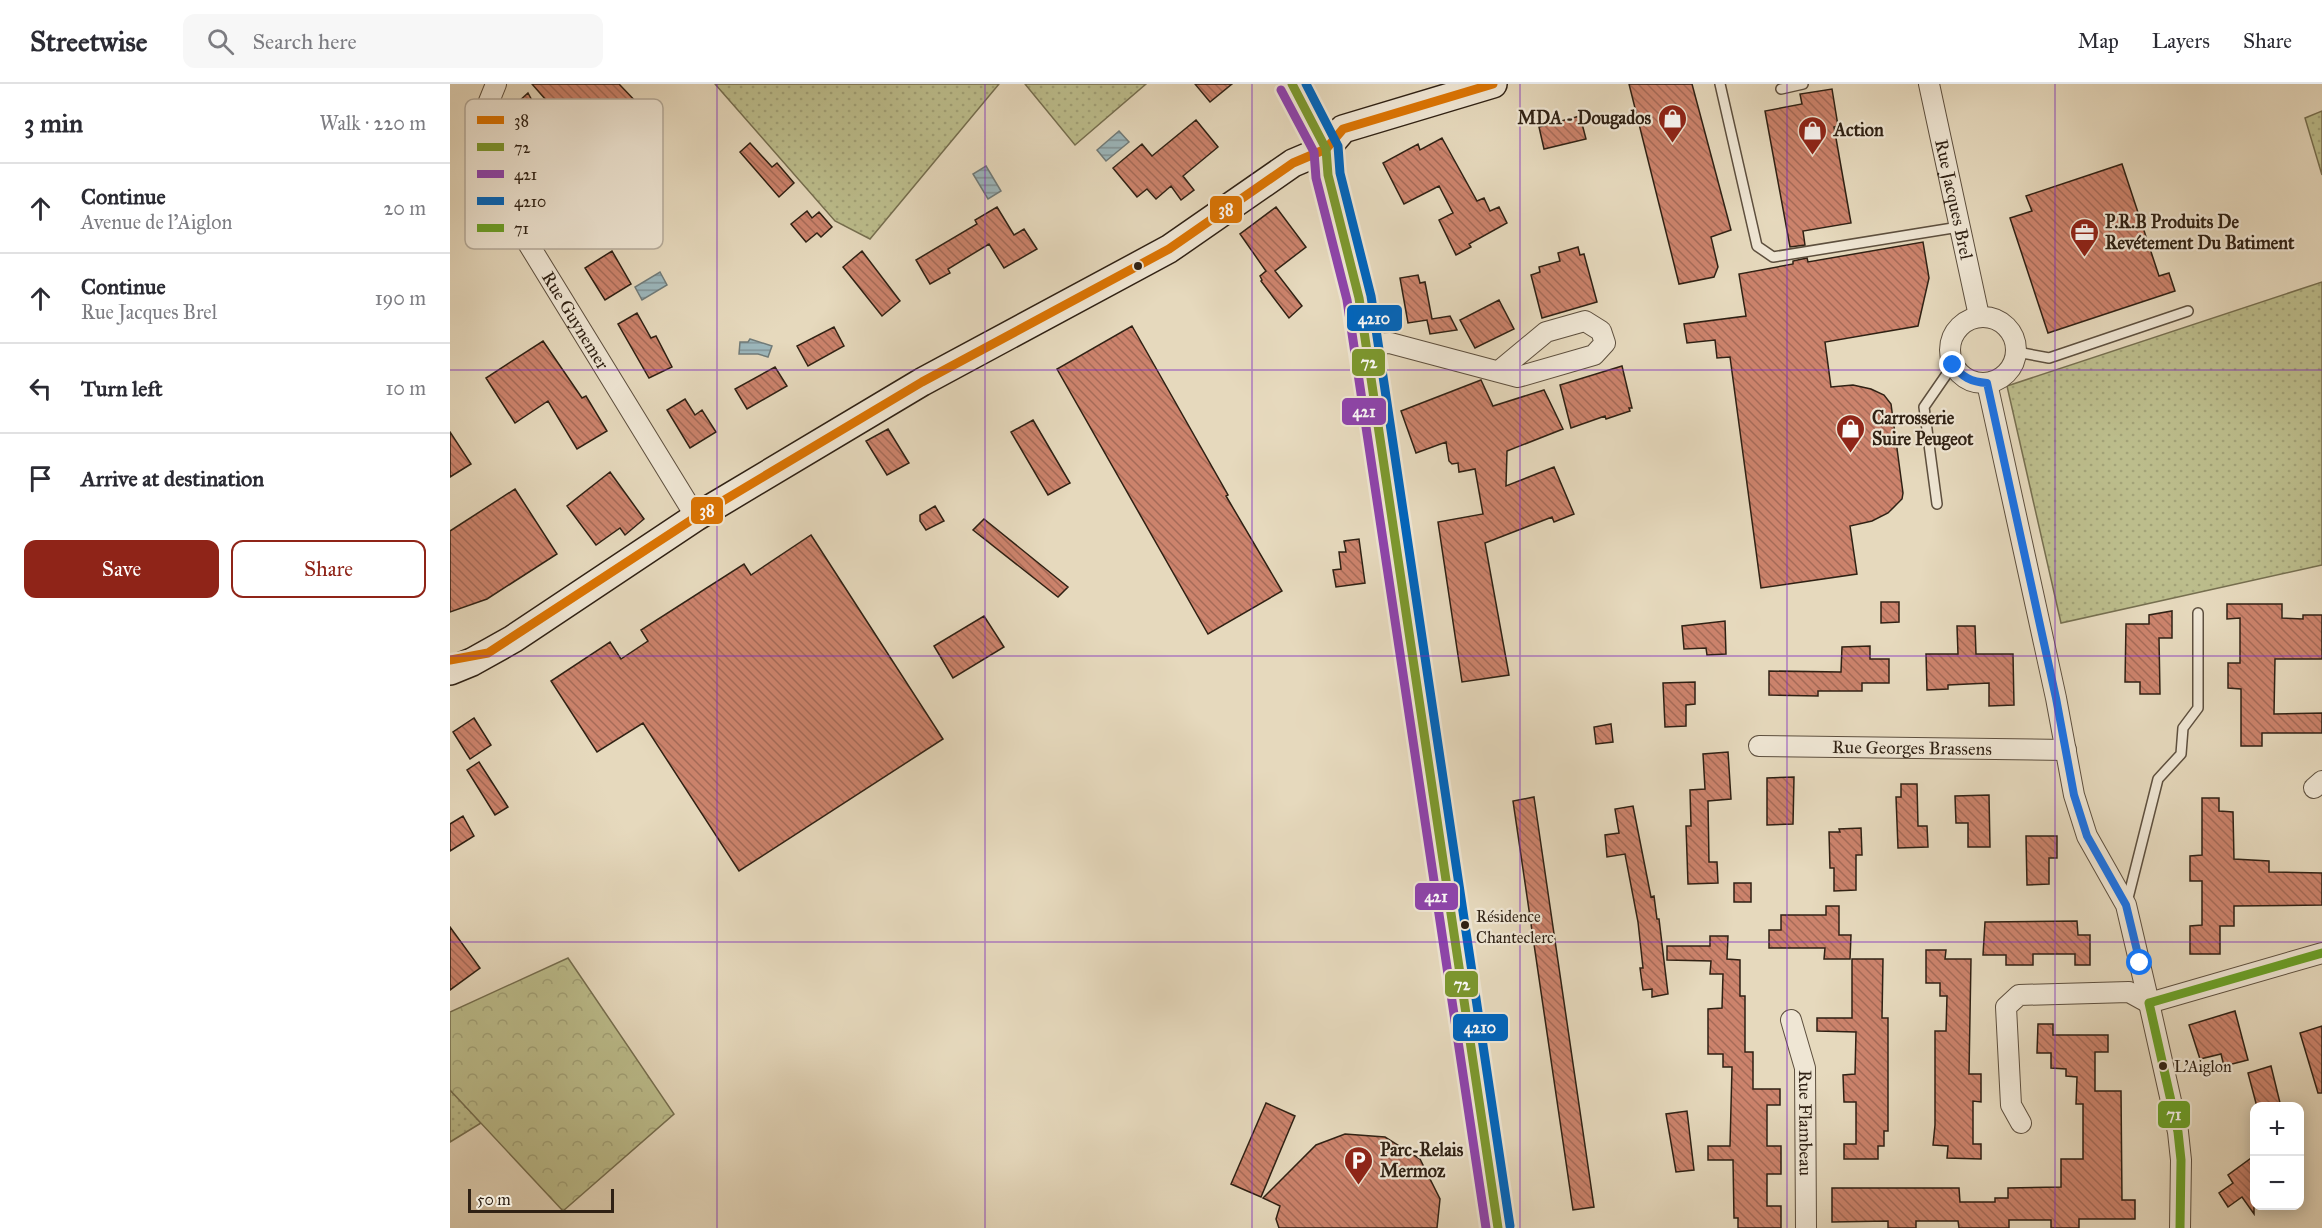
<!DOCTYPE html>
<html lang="en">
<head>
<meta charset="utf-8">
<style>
  body { margin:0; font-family:"IM FELL Great Primer",serif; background:#f7f7f7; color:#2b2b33 }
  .controls { position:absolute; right:18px; bottom:18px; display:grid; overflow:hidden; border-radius:12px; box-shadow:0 3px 15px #0003 }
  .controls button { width:54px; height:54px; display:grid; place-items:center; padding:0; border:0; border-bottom:2px solid #e1e1e2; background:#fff; color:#2b2b33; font:30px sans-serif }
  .scale { position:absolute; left:18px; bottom:15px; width:146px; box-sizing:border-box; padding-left:6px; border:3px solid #2f2114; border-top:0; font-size:16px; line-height:21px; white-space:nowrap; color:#2f2114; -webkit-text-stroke:4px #efe6d4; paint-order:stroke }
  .stop { position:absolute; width:18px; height:18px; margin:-14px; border:4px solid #1a73e8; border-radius:50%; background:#fff }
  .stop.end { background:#1a73e8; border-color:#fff; box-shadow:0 2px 6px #0008 }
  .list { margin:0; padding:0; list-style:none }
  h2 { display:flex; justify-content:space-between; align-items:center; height:78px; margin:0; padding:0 24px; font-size:26px }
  h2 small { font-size:20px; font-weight:400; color:#7c7c81 }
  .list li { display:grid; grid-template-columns:39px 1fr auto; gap:18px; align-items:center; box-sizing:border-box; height:90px; padding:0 24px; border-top:2px solid #e1e1e2 }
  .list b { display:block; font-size:22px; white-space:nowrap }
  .list p { margin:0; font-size:20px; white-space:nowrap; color:#7c7c81 }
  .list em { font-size:20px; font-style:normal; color:#7c7c81 }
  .actions { display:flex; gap:12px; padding:18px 24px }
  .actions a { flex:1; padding:14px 0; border:2px solid #8f2418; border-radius:12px; text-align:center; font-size:21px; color:#8f2418 }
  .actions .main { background:#8f2418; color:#fff }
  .icon { flex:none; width:33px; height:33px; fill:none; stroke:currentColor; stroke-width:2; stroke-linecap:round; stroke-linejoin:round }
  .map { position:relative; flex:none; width:1872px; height:1144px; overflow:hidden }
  header { display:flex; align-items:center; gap:36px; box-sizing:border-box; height:84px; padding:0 30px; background:#fff; border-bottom:2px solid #e1e1e2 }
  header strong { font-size:28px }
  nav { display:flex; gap:33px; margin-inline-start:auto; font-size:21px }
  .search { width:420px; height:54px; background:#f7f7f7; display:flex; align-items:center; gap:15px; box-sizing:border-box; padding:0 21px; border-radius:12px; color:#7c7c81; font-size:22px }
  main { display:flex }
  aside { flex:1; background:#fff }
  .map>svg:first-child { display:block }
  .grass { fill:url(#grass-dots); stroke:#766f50; stroke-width:1.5 }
  .forest { fill:url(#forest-crowns); stroke:#766f50; stroke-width:1.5 }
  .water { fill:url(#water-rules); stroke:#707b79; stroke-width:1.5 }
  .building { fill:url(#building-back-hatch); stroke:#2f2114; stroke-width:1.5 }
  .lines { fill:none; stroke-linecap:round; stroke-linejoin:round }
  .lane-casing { stroke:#5d4f3e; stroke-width:12 }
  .street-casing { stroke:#5d4f3e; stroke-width:22 }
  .secondary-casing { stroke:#2f2114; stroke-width:30 }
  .lane { stroke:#efe6d4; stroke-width:9 }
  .street { stroke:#efe6d4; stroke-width:20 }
  .secondary { stroke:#efe6d4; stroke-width:27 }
  .bus-1-casing { stroke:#efe6d4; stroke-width:14 }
  .bus-2-casing { stroke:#efe6d4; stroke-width:14 }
  .bus-3-casing { stroke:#efe6d4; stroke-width:14 }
  .bus-4-casing { stroke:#efe6d4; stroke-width:14 }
  .bus-5-casing { stroke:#efe6d4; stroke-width:14 }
  .bus-1 { stroke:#db7403; stroke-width:9 }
  .bus-2 { stroke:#7c982e; stroke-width:9 }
  .bus-3 { stroke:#8e44ad; stroke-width:9 }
  .bus-4 { stroke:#0065bd; stroke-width:9 }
  .bus-5 { stroke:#6ba127; stroke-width:9 }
  .route { stroke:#1a73e8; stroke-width:8 }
  .grid { fill:none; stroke:#7b2cbf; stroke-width:1.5; stroke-opacity:0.55 }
  .bus-dot { fill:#2f2114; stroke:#efe6d4; stroke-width:2 }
  .labels { text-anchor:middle; stroke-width:4.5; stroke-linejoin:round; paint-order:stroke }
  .bus-label { font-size:16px; fill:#2f2114; stroke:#efe6d4; text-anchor:start }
  .poi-label { font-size:18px; font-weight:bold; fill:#2f2114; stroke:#efe6d4; text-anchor:start }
  .street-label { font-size:18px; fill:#2f2114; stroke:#efe6d4 }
  .key { fill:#efe6d4; stroke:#b5ab9a; stroke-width:1.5 }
  .key-label { font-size:16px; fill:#2f2114 }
  .line-badge { stroke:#efe6d4; stroke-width:2 }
  .badge-label { font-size:16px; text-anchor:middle; font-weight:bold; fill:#fff }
</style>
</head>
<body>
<header>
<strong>Streetwise</strong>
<div class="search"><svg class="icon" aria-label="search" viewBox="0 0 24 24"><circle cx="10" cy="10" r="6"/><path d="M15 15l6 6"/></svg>Search here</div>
<nav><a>Map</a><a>Layers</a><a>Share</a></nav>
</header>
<main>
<aside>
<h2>3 min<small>Walk · 220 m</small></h2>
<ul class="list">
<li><svg class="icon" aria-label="ahead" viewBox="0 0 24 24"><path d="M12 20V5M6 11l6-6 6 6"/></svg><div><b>Continue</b><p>Avenue de l'Aiglon</p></div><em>20 m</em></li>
<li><svg class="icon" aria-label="ahead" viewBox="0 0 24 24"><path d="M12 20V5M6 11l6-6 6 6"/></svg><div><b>Continue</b><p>Rue Jacques Brel</p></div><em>190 m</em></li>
<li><svg class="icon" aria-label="left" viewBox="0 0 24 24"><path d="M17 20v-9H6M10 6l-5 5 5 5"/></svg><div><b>Turn left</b></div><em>10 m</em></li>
<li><svg class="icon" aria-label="arrive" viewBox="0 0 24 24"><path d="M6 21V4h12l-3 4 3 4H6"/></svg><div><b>Arrive at destination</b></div></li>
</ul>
<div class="actions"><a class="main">Save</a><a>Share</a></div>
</aside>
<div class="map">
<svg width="1872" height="1144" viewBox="0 0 1872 1144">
  <defs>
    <pattern id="grass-dots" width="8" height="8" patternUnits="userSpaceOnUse" patternTransform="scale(1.5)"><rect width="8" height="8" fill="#bcbd8c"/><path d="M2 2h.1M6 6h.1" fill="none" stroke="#a2a278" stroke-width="1.8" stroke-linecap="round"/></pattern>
    <pattern id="forest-crowns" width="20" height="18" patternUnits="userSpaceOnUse" patternTransform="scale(1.5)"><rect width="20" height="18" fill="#bcbd8c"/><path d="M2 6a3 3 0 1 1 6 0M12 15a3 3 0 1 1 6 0" fill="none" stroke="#a2a278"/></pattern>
    <pattern id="water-rules" width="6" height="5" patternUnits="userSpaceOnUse" patternTransform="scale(1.5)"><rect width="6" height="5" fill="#9cb7bc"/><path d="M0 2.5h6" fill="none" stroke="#809498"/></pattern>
    <pattern id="building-back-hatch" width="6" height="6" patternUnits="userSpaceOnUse" patternTransform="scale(1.5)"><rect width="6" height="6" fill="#cc836c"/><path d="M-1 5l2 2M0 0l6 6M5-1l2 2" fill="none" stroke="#a66b58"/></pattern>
  </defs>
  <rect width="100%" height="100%" fill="#e6d9bd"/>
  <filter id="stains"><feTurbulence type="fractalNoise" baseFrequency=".00333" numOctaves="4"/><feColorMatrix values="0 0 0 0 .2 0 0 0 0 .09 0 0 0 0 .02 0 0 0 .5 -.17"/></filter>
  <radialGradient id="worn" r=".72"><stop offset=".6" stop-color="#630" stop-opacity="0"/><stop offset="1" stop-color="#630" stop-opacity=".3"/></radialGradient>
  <path class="grass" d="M265,0h284l-129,155 -35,-18z
    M575,0h121l-71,61z
    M1872,27v64l-17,-57z
    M1872,198v283l-261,58 -54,-237z
    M0,1006l31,33 -31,19z"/>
  <path class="forest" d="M118,874l106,156 -111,97 -113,-121v-78z"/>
  <path class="water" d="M669,47l10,11 -23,19 -9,-11z
    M536,82l15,25 -13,8 -15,-25z
    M210,188l7,13 -25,15 -7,-13z
    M300,255l22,7 -4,11 -10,-3h-19l1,-12h8z"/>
  <path class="building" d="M82,0h87l21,22 -47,48z
    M745,0h37l-22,18z
    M1179,0h63l39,146 -20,7 7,30 -4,10 -35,7z
    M1382,5l6,37 -4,1 17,96 -48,8 2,14 -15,2 -25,-136 37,-7 -2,-10z
    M78,9l28,51 -25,22 -38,-41z
    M1130,32l6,23 -42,10 -5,-22z
    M746,36l22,27 -35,29 11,14 -13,10 -10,-14 -15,13 -9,-10 -10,8 -24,-29 29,-24 10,12z
    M992,54l35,63 7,-3 6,13 9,-4 8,16 -38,21 2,3 -15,8 -17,-35 14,-7 -14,-27 -35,18 -21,-41 35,-19 2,6z
    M300,59l22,24 5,-4 17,20 -15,14 -39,-45z
    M1672,80l37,112 10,-3 6,18 -127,42 -38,-115 22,-7 -6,-15z
    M547,123l17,28 10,-6 13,20 -33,19 -15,-24 -41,25 2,4 -20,11 -14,-24 61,-36 -2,-4z
    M826,123l30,40 -31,24 27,35 -13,12 -28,-37 1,-1 -2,-4 6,-5 -26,-37z
    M357,127l5,7 7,-6 13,15 -11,10 -4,-4 -11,9 -15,-18z
    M1473,158l6,36 -11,48 -93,16 6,45 22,-2 18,4 13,6 7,9 12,89 -1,6 -14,14 -16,8 -22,5 7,48 -96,14 -31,-231 -13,1 -2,-18 -28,3 -3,-19 62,-8 -7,-42 54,-10v-3l14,-3 1,4z
    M1128,163l2,8 4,-1 13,48 -55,16 -11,-43 9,-3 -1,-5 21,-6 -2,-8z
    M162,167l19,33 -26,16 -20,-32z
    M412,167l38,50 -18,15 -39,-49z
    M968,191l2,8 5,-1 7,37 18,-3 7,14 -27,4 -3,-14 -19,3 -8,-45z
    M1049,216l15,29 -39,19 -15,-28z
    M187,229l14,25 5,-2 16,31 -23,11 -31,-54z
    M682,242l96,169 -2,1 56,95 -74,43 -151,-265z
    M384,243l10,19 -36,20 -11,-20z
    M93,257l39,57 4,-2 21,35 -30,18 -29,-48 -33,22 -29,-45z
    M1172,282l10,42h-3l1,3 -24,8 -1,-3 -34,12 -11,-43z
    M325,283l12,19 -40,23 -12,-20z
    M1031,296l12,26 51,-16 19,39 -56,22 -1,35 48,-19 20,47 -20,8 -2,-5 -67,26 24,132 -47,7 -24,-160 45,-8 -8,-45 -16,3 -1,-9 -6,1 -3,-3 -3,-19 -30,11 -15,-42z
    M235,315l10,16 7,-5 14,22 -26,16 -23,-38z
    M583,336l37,63 -22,12 -37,-63z
    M438,345l21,34 -22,12 -21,-34z
    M0,348l21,32 -21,13z
    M160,388l34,47 -19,16 -5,-7 -24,17 -29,-39z
    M65,405l42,65 -70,45 -37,13v-81z
    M485,422l9,15 -18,9 -6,-9v-6z
    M534,435l84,68 -10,10 -85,-67z
    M361,451l132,204 -204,132 -96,-148 -46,29 -46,-71 59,-39 11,17 27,-18 -7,-11 103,-66 7,11z
    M909,455l6,44 -29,4 -3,-17 8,-1 -2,-17h7l-2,-11z
    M1431,518h18v20l-18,1z
    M1777,520h55v14l21,1v-4h19v44h-47l-1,55 48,-1v20h-60v13h-21v-57l-13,-1v-25h12v-45l-13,1z
    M1722,527v27h-13l1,56h-20v-12h-15l1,-58h23v-9z
    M534,532l20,31 -51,31 -19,-32z
    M1275,537l1,33 -19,1 -1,-7 -22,1 -2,-23z
    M1507,542h18l1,28h37l1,51 -25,1v-23l-41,2v4l-21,1 -1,-36h32z
    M1420,562v13h19v24h-27v8h-44v5l-49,-1v-24l72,1 1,-25z
    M1245,598v22l-9,1v21l-21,1 -2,-44z
    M24,634l17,27 -21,14 -17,-27z
    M1161,640l2,18 -17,2 -2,-17z
    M1278,668l3,47 -23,2 1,61h8l1,21 -30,1 -2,-58h5l-1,-36 15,-1 -2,-35z
    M29,678l29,45 -13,8 -28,-45z
    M1344,693l-1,47 -26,1v-47z
    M1451,700h16l1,42h9l1,21 -30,1 -2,-51h5z
    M1539,711l1,52h-22v-24h-12l-1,-27z
    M1084,713l60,410 -21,3 -60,-409z
    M1752,714h17v13l14,1 1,47 35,2v11l53,1v32l-88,1v20h-14v28h-30v-28l12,-1v-44h-12v-25l12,-1z
    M1183,722l18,91 3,-1 3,23h2l9,75 -16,3v-8l-9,1 -3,-22h3l-5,-46 -13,-68 -18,3 -2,-22 14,-2 -4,-24z
    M13,732l11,20 -24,15v-27z
    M1411,744l1,27h-6v35l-22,1v-23h-4l-1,-36h11l-1,-3z
    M1576,752h31v22h-8v26l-22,1z
    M1284,799h17v19h-17z
    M1376,822h13v29h12l-1,24h-26l1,-11h-56v-18h12v-15h45z
    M1627,837l1,14h12v30h-15v-11h-42v11h-27v-10h-23l2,-33z
    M0,843l30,41 -30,22z
    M1260,852h18l-1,23 13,1v36h5v56h8v37h27v16h-13v41h14v28h-14v32h14v22h-43v-10h-4l-1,-58h-25v-14h22l2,-79h-9v-13h-15v-45l14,-1 1,-34h-13l1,-13 -44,-1v-14h43z
    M1476,866h20l-1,9h26l-2,115h12v28l-8,-1v43h8v15l-34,-1 1,-12 -15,-1 2,-20v-94h11l1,-35h-7v-13h-14z
    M1402,875h31l-1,59h6v113h-4v15h-6v13h-34v-15h12v-42h-12l-1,-27 12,-1 1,-42 -39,-1v-13h35z
    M1785,927l13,49 -24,6 -3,-12 -21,5 -11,-34z
    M1588,940h15v11h55v17h-13v39h26l1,109h13v19h-56v9h-28v-8h-42v8h-50l-1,-7h-42v7h-28v-7l-56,1v-34h127l1,14h35v-4h13v-10l53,-1v-28h22v-55h-7l1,-27 -11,-1v-7l-15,-1v-15h-14z
    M1872,942v67h-4l-18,-60z
    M1821,982l10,41h-24l-9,-34z
    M816,1019l29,13 -34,81 -30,-13z
    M1237,1027l7,59 -18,2 -10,-58z
    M895,1050l40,3 35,22 20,40 -3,29h-158l-3,-9 4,-13 -17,-8 53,-53z
    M1804,1072v58l-12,-17 -14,10 -9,-14 14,-10 -5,-8z"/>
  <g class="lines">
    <defs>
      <path id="lane" d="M1270,0l37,162 16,11 186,-30
        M1331,5l22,-5
        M1567,268l32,6 139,-47
        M1487,420l-13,-97 29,-42
        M1677,818l31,-123 23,-25 2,-26 15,-20v-95"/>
      <g id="street">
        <path id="s1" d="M46,0c-13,33 -24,50 -13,86l213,347"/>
        <path id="s2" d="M1479,0l50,232"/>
        <circle cx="1533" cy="266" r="33"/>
        <path d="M915,260l25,-1 128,34 76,-22 11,-12 -4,-12 -16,-10 -39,11 -47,39"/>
        <path d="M1537,299l69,315 18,97 13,41 39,69 23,98 29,129 3,28 -1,68"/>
        <path id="s3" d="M1309,662l307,4"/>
        <path d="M1864,704l8,-7"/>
        <path d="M1699,919l173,-50"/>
        <path id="s4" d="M1341,936l14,48 1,160"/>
        <path d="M1571,1039l-10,-18 -5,-98 13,-12 110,-3 20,11"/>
      </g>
      <path id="secondary" d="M842,0l34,65 2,26 31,123 139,930
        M0,587l22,-9 41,-23 183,-122 226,-135 247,-133 124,-86 33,-14 17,-20 150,-45"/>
    </defs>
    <use href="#lane" class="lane-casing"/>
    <use href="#street" class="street-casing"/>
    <use href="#secondary" class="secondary-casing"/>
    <use href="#lane" class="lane"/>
    <use href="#street" class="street"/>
    <use href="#secondary" class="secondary"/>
    <defs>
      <path id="bus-1" d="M0,576l38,-7 208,-136 226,-135 247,-133 124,-86 33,-14 17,-20 150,-45"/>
      <path id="bus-2" d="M842,0l34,65 2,26 31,123 139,930"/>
      <path id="bus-3" d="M831,6l33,62 2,26 31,122 139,928"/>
      <path id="bus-4" d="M856,0l32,62 2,27 31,123 139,930"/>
      <path id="bus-5" d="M1699,919l29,129 3,28 -1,68
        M1699,919l173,-50"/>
    </defs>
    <use href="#bus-1" class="bus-1-casing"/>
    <use href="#bus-2" class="bus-2-casing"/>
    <use href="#bus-3" class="bus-3-casing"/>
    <use href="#bus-4" class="bus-4-casing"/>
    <use href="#bus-5" class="bus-5-casing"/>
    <use href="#bus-1" class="bus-1"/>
    <use href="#bus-2" class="bus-2"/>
    <use href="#bus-3" class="bus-3"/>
    <use href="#bus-4" class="bus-4"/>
    <use href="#bus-5" class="bus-5"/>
  </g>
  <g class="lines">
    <path class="route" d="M1503,281c9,12 18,17 34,18l69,315 18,97 13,41 39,69 14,58"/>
  </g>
  <path class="grid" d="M267,0v1144M535,0v1144M802,0v1144M1070,0v1144M1337,0v1144M1605,0v1144M0,286h1872M0,572h1872M0,858h1872"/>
  <defs>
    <symbol id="shop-pin" viewBox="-11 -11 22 30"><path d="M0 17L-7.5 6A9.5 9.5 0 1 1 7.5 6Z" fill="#8f2418" stroke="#efe6d4"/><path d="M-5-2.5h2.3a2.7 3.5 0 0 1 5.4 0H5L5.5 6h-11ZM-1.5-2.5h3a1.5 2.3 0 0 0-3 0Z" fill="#fff"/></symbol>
    <symbol id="office-pin" viewBox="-11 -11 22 30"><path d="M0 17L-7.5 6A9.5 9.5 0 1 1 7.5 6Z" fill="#8f2418" stroke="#efe6d4"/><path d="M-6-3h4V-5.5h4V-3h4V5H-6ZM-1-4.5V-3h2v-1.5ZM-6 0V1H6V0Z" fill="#fff"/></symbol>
    <symbol id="parking-pin" viewBox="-11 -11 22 30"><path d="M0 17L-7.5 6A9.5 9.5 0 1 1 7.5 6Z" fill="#8f2418" stroke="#efe6d4"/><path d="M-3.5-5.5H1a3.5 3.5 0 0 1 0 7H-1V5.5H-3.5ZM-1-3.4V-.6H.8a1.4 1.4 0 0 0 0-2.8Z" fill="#fff"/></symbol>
  </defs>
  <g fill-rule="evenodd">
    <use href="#shop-pin" x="1206" y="18" width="33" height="45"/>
    <use href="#shop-pin" x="1346" y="30" width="33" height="45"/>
    <use href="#office-pin" x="1618" y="132" width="33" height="45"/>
    <use href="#shop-pin" x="1384" y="328" width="33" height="45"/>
    <use href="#parking-pin" x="892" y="1060" width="33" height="45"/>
  </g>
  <g class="bus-dot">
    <circle cx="688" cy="182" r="5"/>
    <circle cx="1015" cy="841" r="5"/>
    <circle cx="1713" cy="982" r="5"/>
  </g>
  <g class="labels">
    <g class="bus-label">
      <text x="1026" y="838">Résidence<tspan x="1026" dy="21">Chanteclerc</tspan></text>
      <text x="1724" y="988">L'Aiglon</text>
    </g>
    <g class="poi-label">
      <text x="1201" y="40" text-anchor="end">MDA - Dougados</text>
      <text x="1384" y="52">Action</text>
      <text x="1655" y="144">P.R.B Produits De<tspan x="1655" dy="21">Revétement Du Batiment</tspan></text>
      <text x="1422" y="340">Carrosserie<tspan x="1422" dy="21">Suire Peugeot</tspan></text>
      <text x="930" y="1072">Parc-Relais<tspan x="930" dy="21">Mermoz</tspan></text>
    </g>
    <g class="street-label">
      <text dy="6" stroke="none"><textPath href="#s2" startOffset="118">Rue Jacques Brel</textPath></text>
      <text dy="6" stroke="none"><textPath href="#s1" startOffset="266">Rue Guynemer</textPath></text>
      <text dy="6" stroke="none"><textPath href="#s3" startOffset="153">Rue Georges Brassens</textPath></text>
      <text dy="6" stroke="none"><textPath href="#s4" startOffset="105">Rue Flambeau</textPath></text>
    </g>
  </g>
  <rect x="15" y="15" width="198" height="150" rx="9" class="key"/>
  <rect x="27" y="32" width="27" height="8" fill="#db7403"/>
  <rect x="27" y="59" width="27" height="8" fill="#7c982e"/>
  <rect x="27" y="86" width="27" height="8" fill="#8e44ad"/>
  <rect x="27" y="113" width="27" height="8" fill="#0065bd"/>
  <rect x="27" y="140" width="27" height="8" fill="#6ba127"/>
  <g class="key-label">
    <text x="64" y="42">38</text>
    <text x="64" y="69">72</text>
    <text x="64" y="96">421</text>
    <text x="64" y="123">4210</text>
    <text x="64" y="150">71</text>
  </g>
  <g class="line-badge">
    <rect x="759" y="111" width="34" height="29" rx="6" fill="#db7403"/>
    <rect x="896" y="220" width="57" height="28" rx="6" fill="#0065bd"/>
    <rect x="901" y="264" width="35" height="29" rx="6" fill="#7c982e"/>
    <rect x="891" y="313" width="46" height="29" rx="6" fill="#8e44ad"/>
    <rect x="240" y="412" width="34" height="29" rx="6" fill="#db7403"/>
    <rect x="964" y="798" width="45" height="29" rx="6" fill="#8e44ad"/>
    <rect x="994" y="886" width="35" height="28" rx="6" fill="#7c982e"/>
    <rect x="1002" y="929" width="57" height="29" rx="6" fill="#0065bd"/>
    <rect x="1707" y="1016" width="34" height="29" rx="6" fill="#6ba127"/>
  </g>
  <g class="badge-label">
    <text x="776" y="131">38</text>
    <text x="924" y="240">4210</text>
    <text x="919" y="284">72</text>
    <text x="914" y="333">421</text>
    <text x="257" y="432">38</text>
    <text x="986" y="818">421</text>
    <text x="1012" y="906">72</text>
    <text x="1030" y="949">4210</text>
    <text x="1724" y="1036">71</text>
  </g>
  <rect width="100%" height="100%" filter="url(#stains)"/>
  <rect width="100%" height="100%" fill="url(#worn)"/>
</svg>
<div class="controls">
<button>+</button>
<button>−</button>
</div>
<div class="scale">50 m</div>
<div class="stop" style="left:1690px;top:879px"></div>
<div class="stop end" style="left:1503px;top:281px"></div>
</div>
</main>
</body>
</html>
